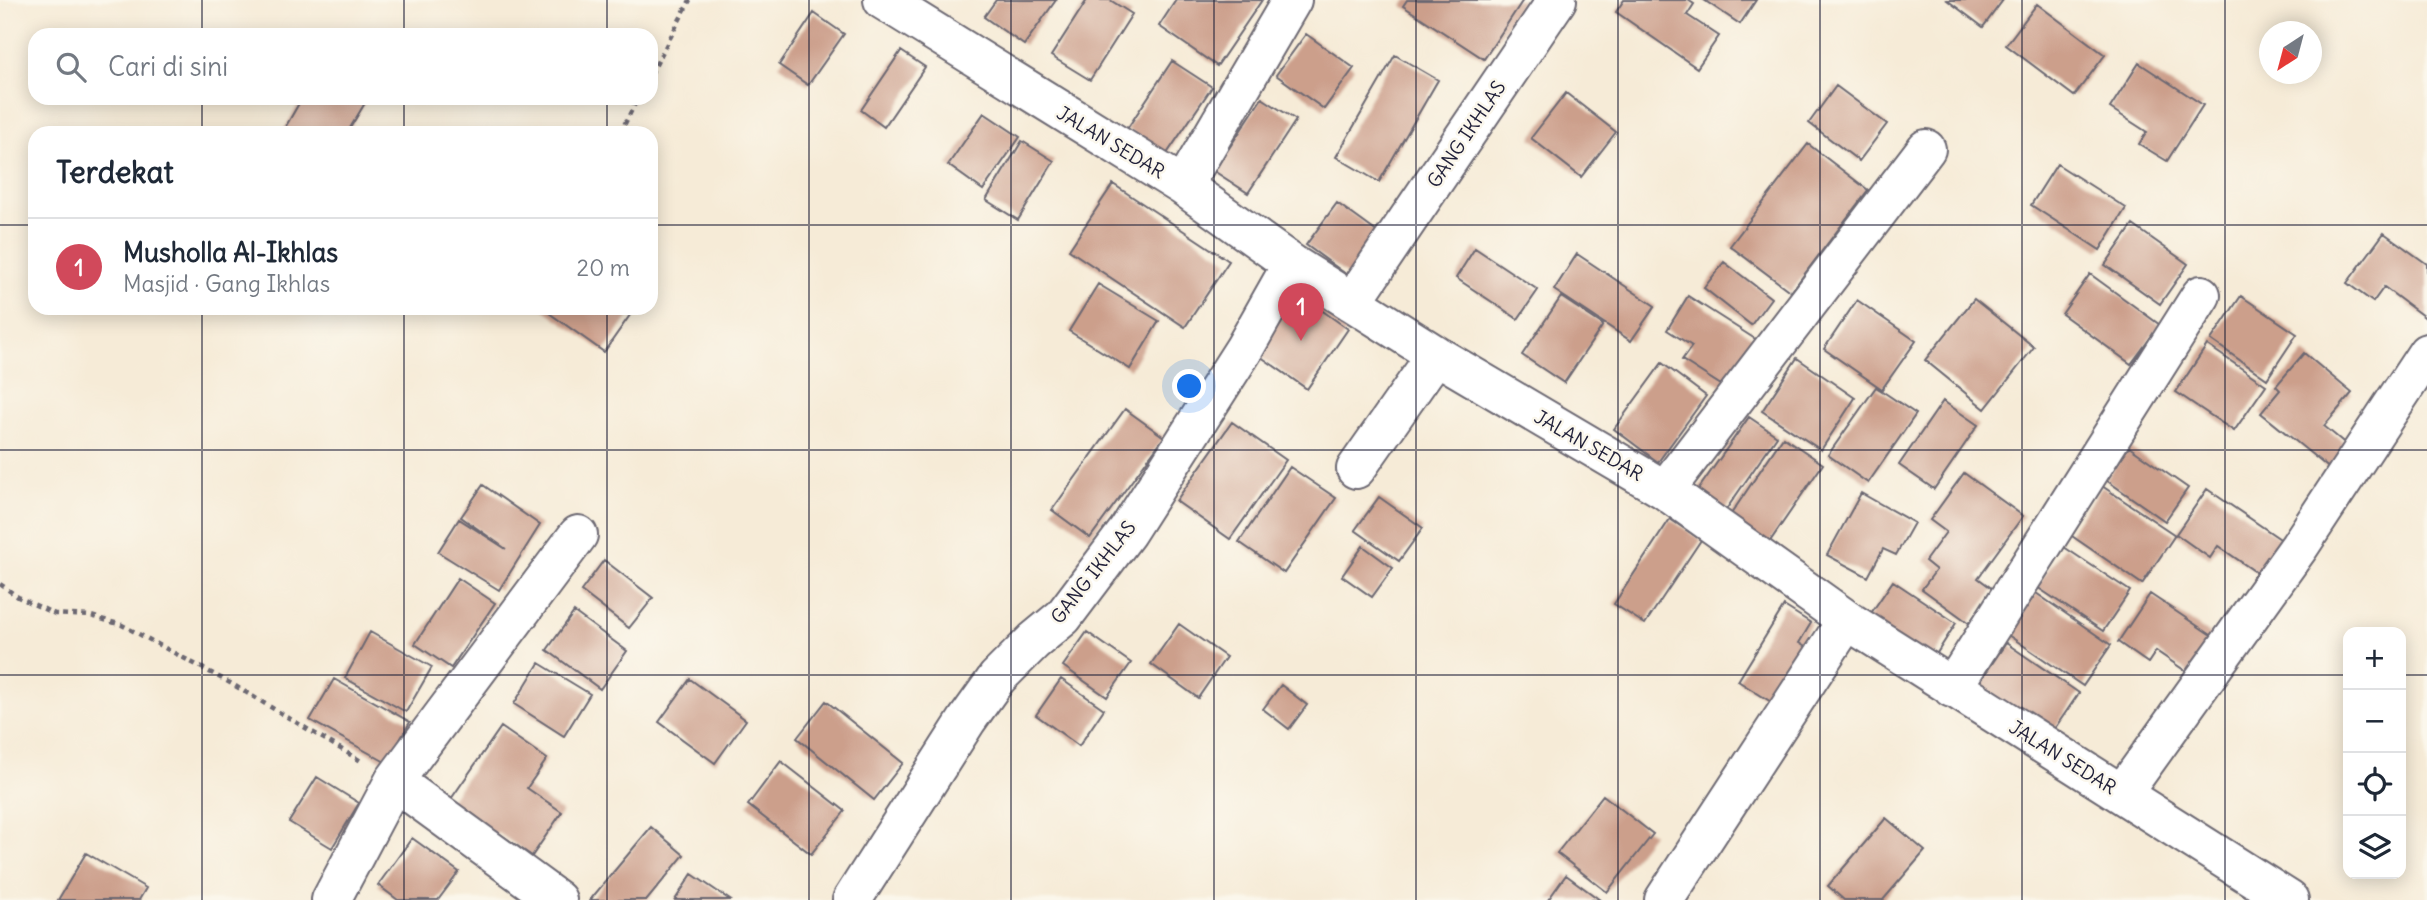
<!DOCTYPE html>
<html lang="id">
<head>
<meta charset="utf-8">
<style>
  body { margin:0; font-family:Delius,sans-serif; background:#f6f6f7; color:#1f2937 }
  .controls { position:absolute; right:21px; bottom:21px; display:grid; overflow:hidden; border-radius:14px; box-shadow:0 4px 18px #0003 }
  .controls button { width:63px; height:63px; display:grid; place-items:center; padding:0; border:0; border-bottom:2px solid #e0e1e3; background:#fff; color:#1f2937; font:35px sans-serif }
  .compass { position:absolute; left:2259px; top:21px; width:63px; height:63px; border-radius:50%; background:#fff; box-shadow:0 4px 18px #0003; rotate:216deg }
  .you { position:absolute; left:1190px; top:387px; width:24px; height:24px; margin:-18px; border:5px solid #fff; border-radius:50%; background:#1a73e8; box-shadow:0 0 0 10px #1a73e833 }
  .badge { display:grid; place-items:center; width:46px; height:46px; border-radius:50%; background:#d1495b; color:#fff; font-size:23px; font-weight:700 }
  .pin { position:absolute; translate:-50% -58px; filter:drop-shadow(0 2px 4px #0008) }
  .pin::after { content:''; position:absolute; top:37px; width:24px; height:21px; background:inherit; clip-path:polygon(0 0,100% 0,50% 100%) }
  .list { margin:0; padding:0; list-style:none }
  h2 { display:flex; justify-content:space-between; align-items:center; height:91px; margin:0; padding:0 28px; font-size:30px }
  h2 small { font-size:23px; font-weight:400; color:#747a83 }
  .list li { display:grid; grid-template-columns:46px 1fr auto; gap:21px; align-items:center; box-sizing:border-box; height:98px; padding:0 28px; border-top:2px solid #e0e1e3 }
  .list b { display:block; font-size:26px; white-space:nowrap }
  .list p { margin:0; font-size:23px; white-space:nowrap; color:#747a83 }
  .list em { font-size:23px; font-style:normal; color:#747a83 }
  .icon { flex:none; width:38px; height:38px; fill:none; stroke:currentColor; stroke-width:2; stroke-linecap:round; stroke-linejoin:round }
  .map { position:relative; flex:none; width:2427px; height:900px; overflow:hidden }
  .search { position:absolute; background:#fff; box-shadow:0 4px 18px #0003; left:28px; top:28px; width:630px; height:77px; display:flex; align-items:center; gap:18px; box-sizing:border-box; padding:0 24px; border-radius:21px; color:#747a83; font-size:26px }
  .panel { position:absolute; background:#fff; box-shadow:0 4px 18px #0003; left:28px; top:126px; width:630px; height:189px; border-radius:21px }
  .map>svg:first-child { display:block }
  .building { fill:#cc9f8b }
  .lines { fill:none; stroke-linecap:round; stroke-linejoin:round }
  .minor-casing { stroke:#6c6872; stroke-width:42 }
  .path { stroke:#6c6872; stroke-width:4.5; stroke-dasharray:5 5; stroke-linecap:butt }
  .minor { stroke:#fff; stroke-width:38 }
  .grid { fill:none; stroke:#22223b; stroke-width:2; stroke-opacity:0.55 }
  .labels { text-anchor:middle; stroke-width:5; stroke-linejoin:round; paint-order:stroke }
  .street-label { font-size:19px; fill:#22223b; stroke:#fbf7ec }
</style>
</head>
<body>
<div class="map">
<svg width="2427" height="900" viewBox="0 0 2427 900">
  <rect width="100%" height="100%" fill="#fbf7ec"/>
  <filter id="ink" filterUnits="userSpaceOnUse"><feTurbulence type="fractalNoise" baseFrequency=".0143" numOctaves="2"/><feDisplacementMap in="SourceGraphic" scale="14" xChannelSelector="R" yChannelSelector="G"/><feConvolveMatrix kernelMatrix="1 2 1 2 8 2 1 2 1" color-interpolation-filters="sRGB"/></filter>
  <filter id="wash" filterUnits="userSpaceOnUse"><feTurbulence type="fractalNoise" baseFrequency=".00686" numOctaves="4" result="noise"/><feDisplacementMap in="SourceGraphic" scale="28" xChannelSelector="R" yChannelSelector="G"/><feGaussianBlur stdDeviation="1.57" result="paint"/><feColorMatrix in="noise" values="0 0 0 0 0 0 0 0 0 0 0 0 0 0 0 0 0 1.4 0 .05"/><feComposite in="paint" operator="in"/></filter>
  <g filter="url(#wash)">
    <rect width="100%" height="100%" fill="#f6ebd7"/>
    <g id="blocks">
      <path class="building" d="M996,0h60l-32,45 -40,-28z
        M1087,0h23l22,14 -42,66 -39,-24z
        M1176,0h86l-45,66 -58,-40z
        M1407,0h116l-39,59 -81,-53z
        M1624,0h64l6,4 -7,11 32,21 -22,32 -81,-56z
        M1704,0h52l-16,24z
        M1947,0h56l-20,27z
        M2037,4l68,51 -31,41 -68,-51z
        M814,13l30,21 -36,51 -29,-20z
        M1306,34l48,34 -30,41 -48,-34z
        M901,51l24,16 -41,60 -23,-17z
        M1395,55l43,25 -59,102 -43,-25z
        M1172,61l40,26 -46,68 -39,-26z
        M2139,63l64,42 -36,56 -28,-17 8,-12 -37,-24z
        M1836,86l51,38 -28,37 -50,-38z
        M1566,93l50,39 -35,45 -50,-39z
        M302,98h66l-21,35h-65z
        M1262,98l34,22 -48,73 -34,-22z
        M984,113l36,24 -37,53 -35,-25z
        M1022,141l32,20 -36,59 -32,-20z
        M1808,144l60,46 -77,102 -61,-46z
        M2057,164l69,44 -26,42 -69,-45z
        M1113,184l116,77 -44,66 -116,-77z
        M1337,203l44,32 -31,42 -44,-32z
        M2133,225l55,39 -28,40 -55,-39z
        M2384,233l43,31v55l-43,-32 -11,15 -26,-19z
        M1475,248l63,42 -20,29 -62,-41z
        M1577,254l78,52 -24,35 -77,-51z
        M1724,262l47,36 -20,27 -47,-37z
        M2090,274l70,51 -29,39 -69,-50z
        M1098,284l61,37 -29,48 -61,-38z
        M1296,292l52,37 -41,60 -53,-37z
        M1688,296l75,48 -31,48 -50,-32 10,-14 -25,-16z
        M2241,296l56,38 -30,45 -56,-39z
        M1561,297l42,28 -39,58 -42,-28z
        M1974,299l60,48 -49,62 -60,-49z
        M1857,300l59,41 -34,48 -58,-40z
        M542,308h93l-31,44z
        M2207,345l59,40 -32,46 -58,-39z
        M2304,353l48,40 -28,33 24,20 -18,23 -69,-56 19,-23 -4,-4z
        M1797,358l58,40 -34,52 -59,-39z
        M1662,363l44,33 -48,66 -44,-33z
        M1876,387l40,27 -48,69 -40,-28z
        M1943,401l35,24 -44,64 -35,-24z
        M1125,409l39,28 -74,101 -38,-28z
        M1749,417l28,19 -54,78 -28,-20z
        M1232,422l54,38 -56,79 -54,-38z
        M1783,437l40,27 -57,83 -39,-27z
        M2129,447l59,41 -23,33 -59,-41z
        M1290,467l46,31 -52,75 -45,-31z
        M1964,473l59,43 -45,62 16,12 -25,33 -47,-34 14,-19 -11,-9 21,-29 -16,-12z
        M483,485l57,40 -41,65 -61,-38 21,-33 47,30 -45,-32z
        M2102,486l73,49 -33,49 -73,-50z
        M2207,489l79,54 -23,34 -45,-31 -8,12 -34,-24z
        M1861,493l53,30 -18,32 -13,-6 -15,28 -41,-22z
        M1379,497l44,31 -24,33 -44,-31z
        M1670,519l31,21 -56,84 -31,-20z
        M1363,546l30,22 -21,29 -30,-21z
        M2064,547l66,44 -27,40 -66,-44z
        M604,560l49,38 -24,30 -48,-37z
        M458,578l37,25 -44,65 -36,-24z
        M1893,581l63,42 -26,41 -65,-42z
        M2036,593l75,52 -28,41 -75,-51z
        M2150,594l64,43 -24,37 -34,-23 -8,12 -30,-21z
        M1784,606l27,17 -12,20 8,5 -34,55 -35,-22z
        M574,612l53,39 -27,38 -53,-39z
        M1179,624l47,33 -28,41 -47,-34z
        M370,632l62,35 -26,45 -61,-34z
        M1087,632l44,31 -24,34 -44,-31z
        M2006,643l73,50 -33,48 -67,-58z
        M539,663l51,31 -26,42 -50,-32z
        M334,679l76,43 -23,41 -77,-43z
        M690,679l56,41 -31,43 -56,-41z
        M1061,679l43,30 -25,37 -43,-31z
        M1281,685l26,20 -18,24 -26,-20z
        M826,701l77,62 -29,37 -77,-62z
        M501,727l46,32 -20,29 35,24 -30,44 -35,-24 -9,13 -46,-33z
        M781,761l64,50 -34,43 -63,-49z
        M317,777l42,26 -27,45 -43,-26z
        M1603,795l50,39 -46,58 -50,-39z
        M1886,818l39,33 -42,49h-39l-16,-14z
        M651,827l33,28 -37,45h-57z
        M412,838l47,34 -21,28h-40l-20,-15z
        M86,853l60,35 -7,12h-81z
        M692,874l38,26h-55z
        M1566,875l34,25h-52z"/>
    </g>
  </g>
  <g filter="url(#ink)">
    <use href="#blocks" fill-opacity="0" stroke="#6c6872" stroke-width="2"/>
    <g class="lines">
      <defs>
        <path id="minor" d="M883,0l300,186 109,78 144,91 229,135 182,130 442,280
          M1183,186l109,-186
          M1352,302l205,-302
          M1356,469l80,-114
          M1665,490l261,-341
          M1952,688l249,-393
          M394,781l163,119
          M2122,794l177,-247 128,-194
          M331,900l63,-119 184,-246
          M852,900l115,-180 30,-42 37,-37 29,-24 64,-85 117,-183 48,-85
          M1664,900l183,-280"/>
      </defs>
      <use href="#minor" class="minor-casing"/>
      <path class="path" d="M651,74l39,-74
        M620,133l18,-35
        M0,584l18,13 37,17 36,2 31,9 110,59 129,77"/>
      <use href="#minor" class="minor"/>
    </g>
  </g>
  <path class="grid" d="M202,0v35M404,0v35M607,0v35M809,0v900M1011,0v900M1214,0v900M1416,0v900M1618,0v900M1820,0v900M2022,0v900M2225,0v900M202,98v35M404,98v35M607,98v35M0,225h35M651,225h1776M202,308v592M404,308v592M607,308v592M0,450h2427M0,675h2348M2401,675h26"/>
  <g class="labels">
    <g class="street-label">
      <text transform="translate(1466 134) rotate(-56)" y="7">GANG IKHLAS</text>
      <text transform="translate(1111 142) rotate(31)" y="7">JALAN SEDAR</text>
      <text transform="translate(1589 445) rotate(30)" y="7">JALAN SEDAR</text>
      <text transform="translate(1093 572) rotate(-52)" y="7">GANG IKHLAS</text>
      <text transform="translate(2063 757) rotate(32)" y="7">JALAN SEDAR</text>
    </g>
  </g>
</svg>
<div class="controls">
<button>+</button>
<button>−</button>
<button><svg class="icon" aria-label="locate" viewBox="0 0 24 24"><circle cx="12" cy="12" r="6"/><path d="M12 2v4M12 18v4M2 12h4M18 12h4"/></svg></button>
<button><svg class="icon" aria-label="layers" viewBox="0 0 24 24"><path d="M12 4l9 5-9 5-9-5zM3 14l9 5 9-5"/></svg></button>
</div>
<svg class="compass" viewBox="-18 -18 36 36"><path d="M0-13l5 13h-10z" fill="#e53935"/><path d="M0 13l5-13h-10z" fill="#747a83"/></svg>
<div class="you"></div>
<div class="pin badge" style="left:1301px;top:341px">1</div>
<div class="search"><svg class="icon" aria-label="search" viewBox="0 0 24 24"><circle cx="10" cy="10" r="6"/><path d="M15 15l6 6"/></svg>Cari di sini</div>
<section class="panel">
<h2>Terdekat<small></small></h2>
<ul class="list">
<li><span class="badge">1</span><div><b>Musholla Al-Ikhlas</b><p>Masjid · Gang Ikhlas</p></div><em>20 m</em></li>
</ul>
</section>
</div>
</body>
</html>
